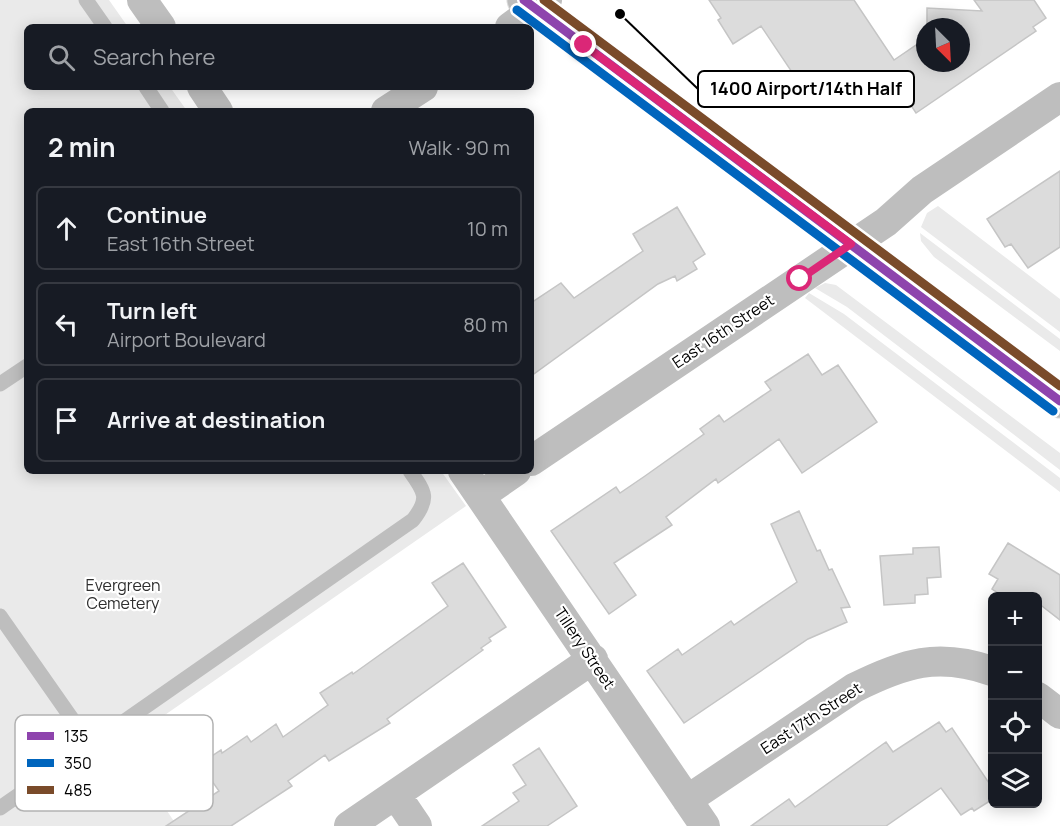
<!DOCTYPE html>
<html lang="en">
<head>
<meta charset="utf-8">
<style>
  body { margin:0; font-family:Manrope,sans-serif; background:#242831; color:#f1f3f6 }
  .controls { position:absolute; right:18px; bottom:18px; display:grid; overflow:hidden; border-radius:9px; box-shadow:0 3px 15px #0003 }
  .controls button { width:54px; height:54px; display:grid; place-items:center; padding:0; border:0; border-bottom:2px solid #363941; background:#171b24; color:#f1f3f6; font:30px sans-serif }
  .compass { position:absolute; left:916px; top:18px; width:54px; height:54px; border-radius:50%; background:#171b24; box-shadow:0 3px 15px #0003; rotate:156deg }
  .stop { position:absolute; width:18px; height:18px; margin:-14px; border:4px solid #db2777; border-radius:50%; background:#fff }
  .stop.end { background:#db2777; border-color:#fff; box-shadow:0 2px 6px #0008 }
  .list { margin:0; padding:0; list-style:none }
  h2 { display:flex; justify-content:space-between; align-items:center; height:78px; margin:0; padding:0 24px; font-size:26px }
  h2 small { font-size:20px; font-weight:400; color:#9ea1a6 }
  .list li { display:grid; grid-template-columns:39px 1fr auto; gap:18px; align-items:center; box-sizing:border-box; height:84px; margin:0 12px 12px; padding:0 12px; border:2px solid #363941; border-radius:9px }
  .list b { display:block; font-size:22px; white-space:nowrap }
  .list p { margin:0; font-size:20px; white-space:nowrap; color:#9ea1a6 }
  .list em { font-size:20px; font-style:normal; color:#9ea1a6 }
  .icon { flex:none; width:33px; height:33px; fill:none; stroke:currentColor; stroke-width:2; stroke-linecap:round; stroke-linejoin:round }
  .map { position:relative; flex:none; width:1060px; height:826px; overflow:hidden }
  .search { position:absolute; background:#171b24; box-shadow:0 3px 15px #0003; left:24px; top:24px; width:510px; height:66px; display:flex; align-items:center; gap:15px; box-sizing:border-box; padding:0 21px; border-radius:9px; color:#9ea1a6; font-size:22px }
  .panel { position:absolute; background:#171b24; box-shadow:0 3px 15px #0003; left:24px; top:108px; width:510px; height:366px; border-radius:9px }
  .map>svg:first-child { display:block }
  .green { fill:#eaeaea }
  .building { fill:#dcdcdc; stroke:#c5c5c5; stroke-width:1.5 }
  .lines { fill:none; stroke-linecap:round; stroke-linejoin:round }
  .primary-casing { stroke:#dbdbdb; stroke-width:35 }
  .lane { stroke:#bebebe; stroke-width:15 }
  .street { stroke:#bebebe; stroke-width:30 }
  .primary { stroke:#bdbdbd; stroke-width:33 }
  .bus-1-casing { stroke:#fff; stroke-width:14 }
  .bus-2-casing { stroke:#fff; stroke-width:14 }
  .bus-3-casing { stroke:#fff; stroke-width:14 }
  .bus-1 { stroke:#8e44ad; stroke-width:9 }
  .bus-2 { stroke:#0065bd; stroke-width:9 }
  .bus-3 { stroke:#7a4b2a; stroke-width:9 }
  .route { stroke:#db2777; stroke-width:8 }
  .labels { text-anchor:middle; stroke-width:4.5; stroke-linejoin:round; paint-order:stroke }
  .street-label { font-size:16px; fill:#000; stroke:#fff }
  .park-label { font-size:16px; fill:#2f2f2f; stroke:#fff }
  .key { fill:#fff; stroke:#b2b2b2; stroke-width:1.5 }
  .key-label { font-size:16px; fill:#000 }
  .leader { fill:none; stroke:#000; stroke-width:2 }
  .callout-dot { fill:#000; stroke:#fff; stroke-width:2 }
  .callout { fill:#fff; stroke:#000; stroke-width:2 }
  .callout-label { font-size:18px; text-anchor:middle; font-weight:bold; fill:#000 }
</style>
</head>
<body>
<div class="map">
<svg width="1060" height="826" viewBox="0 0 1060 826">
  <rect width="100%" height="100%" fill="#fff"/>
  <path class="green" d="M0,0h109l19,27h-101v60h143l17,24h-160v360h414l25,35 -343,238 54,82h-177z
    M938,206l122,93v33l-139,-105 6,-14z
    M920,233l140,106v12l-126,-94 -13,-16z
    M825,283l11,2 224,168v17l-213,-163 -32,-19z
    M809,293l35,21 216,164v14l-255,-194z"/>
  <path class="building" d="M709,0h145l40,60 31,-21v24h36v-36h-34v-19l55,3 -8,-11h60l12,18 -13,9 3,4 -120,82 -23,-35 -33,22 -8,-12 -11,7 -4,-6 -23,16 -53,-79 -28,18 -15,-24 3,-2z
    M1060,171v76l-32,21 -17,-24 -6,3 -18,-28z
    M677,207l28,47 -12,8 4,7 -20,12 -2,-5 -17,8 -127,92v-73l30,-20 13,15 69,-47 -10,-17z
    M808,354l14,21 16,-10 39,57 -75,51 -23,-34 -61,44 -2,-4 -50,38 6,8 -58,38 22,32 -27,19 -58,-83 65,-44 4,6 25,-17 59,-42 -4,-5 19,-14 5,7 47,-32 -6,-8z
    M799,511l18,40 3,-1 9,20 3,-1 18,38 -9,1 6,14 -39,17 -124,84 -37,-52 31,-22 4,6 49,-34 3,4 63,-43 -26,-58z
    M1008,543l52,32v45l-22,-17v-6h-34l-12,-8 6,-10 -9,-5z
    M939,547l2,30 -14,1 1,16 -13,1v8l-31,2 -4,-49 33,-2v-6z
    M463,563l43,64 -17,11 2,3 -10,7 2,2 -96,69 3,4 -61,38 -4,-6 -37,26 4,5 -61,40h-65l53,-35 -19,-27 21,-14 1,3 25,-17 4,6 25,-18 7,13 45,-32 -8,-12 32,-21 1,2 95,-68 -16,-23z
    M939,722l7,10 6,-4 41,61v10l-19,12 -2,-3 -11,7 -20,-27 -55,38h-135l38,-27 6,8 91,-65 7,10z
    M539,748l38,58 -30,20h-65l37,-25 -6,-8 13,-8 -13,-20z"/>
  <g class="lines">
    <defs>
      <path id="primary" d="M524,0l536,401"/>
    </defs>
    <use href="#primary" class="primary-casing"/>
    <path class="lane" d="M86,0l19,27
      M146,87l16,24
      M0,384l27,-18
      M0,616l91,130
      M0,808l413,-288c17,-22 12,-28 -3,-49"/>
    <path class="street" d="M142,0l19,27
      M510,27l37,-27
      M202,87l16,24
      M386,111l37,-24
      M531,461l355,-239 36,-32 138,-93
      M463,471l242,355
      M480,496l36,-25
      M1038,697l22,17
      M396,795l21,31
      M687,800l167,-112c50,-25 84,-36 138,-17
      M349,826l244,-167"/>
    <use href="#primary" class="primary"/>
    <defs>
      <path id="bus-1" d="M524,0l536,401"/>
      <path id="bus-2" d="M517,10l536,401"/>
      <path id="bus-3" d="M544,0l516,386"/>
    </defs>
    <use href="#bus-1" class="bus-1-casing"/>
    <use href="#bus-2" class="bus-2-casing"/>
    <use href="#bus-3" class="bus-3-casing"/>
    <use href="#bus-1" class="bus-1"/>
    <use href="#bus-2" class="bus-2"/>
    <use href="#bus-3" class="bus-3"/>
  </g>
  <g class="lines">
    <path class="route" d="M584,45l267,199 -51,35"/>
  </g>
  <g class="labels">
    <g class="street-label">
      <text transform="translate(723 331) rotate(-34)" y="6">East 16th Street</text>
      <text transform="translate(585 648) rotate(56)" y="6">Tillery Street</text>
      <text transform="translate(811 718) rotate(-33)" y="6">East 17th Street</text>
    </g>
    <g class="park-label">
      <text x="123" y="591">Evergreen<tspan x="123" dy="18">Cemetery</tspan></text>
    </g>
  </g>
  <rect x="15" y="715" width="198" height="96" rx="9" class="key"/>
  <rect x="27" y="732" width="27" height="8" fill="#8e44ad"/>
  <rect x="27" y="759" width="27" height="8" fill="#0065bd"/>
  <rect x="27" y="786" width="27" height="8" fill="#7a4b2a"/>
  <g class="key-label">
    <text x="64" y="742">135</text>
    <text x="64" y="769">350</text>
    <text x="64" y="796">485</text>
  </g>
  <path class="leader" d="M620 14L698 89"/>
  <circle class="callout-dot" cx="620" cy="14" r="6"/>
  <rect class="callout" x="698" y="71" width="216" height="36" rx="6"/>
  <g class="callout-label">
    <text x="806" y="95">1400 Airport/14th Half</text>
  </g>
</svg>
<div class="controls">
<button>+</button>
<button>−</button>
<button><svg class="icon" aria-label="locate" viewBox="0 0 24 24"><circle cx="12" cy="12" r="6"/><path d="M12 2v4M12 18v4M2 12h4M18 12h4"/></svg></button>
<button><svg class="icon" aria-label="layers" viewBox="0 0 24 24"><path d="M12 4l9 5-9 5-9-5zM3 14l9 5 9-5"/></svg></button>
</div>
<svg class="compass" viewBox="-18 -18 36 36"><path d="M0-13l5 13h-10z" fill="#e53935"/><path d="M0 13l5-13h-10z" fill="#9ea1a6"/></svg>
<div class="stop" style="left:800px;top:279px"></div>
<div class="stop end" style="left:584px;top:45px"></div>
<div class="search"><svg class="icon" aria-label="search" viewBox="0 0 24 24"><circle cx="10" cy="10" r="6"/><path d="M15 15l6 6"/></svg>Search here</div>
<section class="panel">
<h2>2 min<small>Walk · 90 m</small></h2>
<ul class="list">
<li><svg class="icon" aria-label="ahead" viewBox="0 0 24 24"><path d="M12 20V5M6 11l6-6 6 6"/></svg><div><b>Continue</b><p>East 16th Street</p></div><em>10 m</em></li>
<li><svg class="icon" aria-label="left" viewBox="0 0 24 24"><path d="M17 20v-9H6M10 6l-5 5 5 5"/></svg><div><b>Turn left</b><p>Airport Boulevard</p></div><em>80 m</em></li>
<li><svg class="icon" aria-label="arrive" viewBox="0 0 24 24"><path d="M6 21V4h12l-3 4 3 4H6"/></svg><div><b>Arrive at destination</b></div></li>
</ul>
</section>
</div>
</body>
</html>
